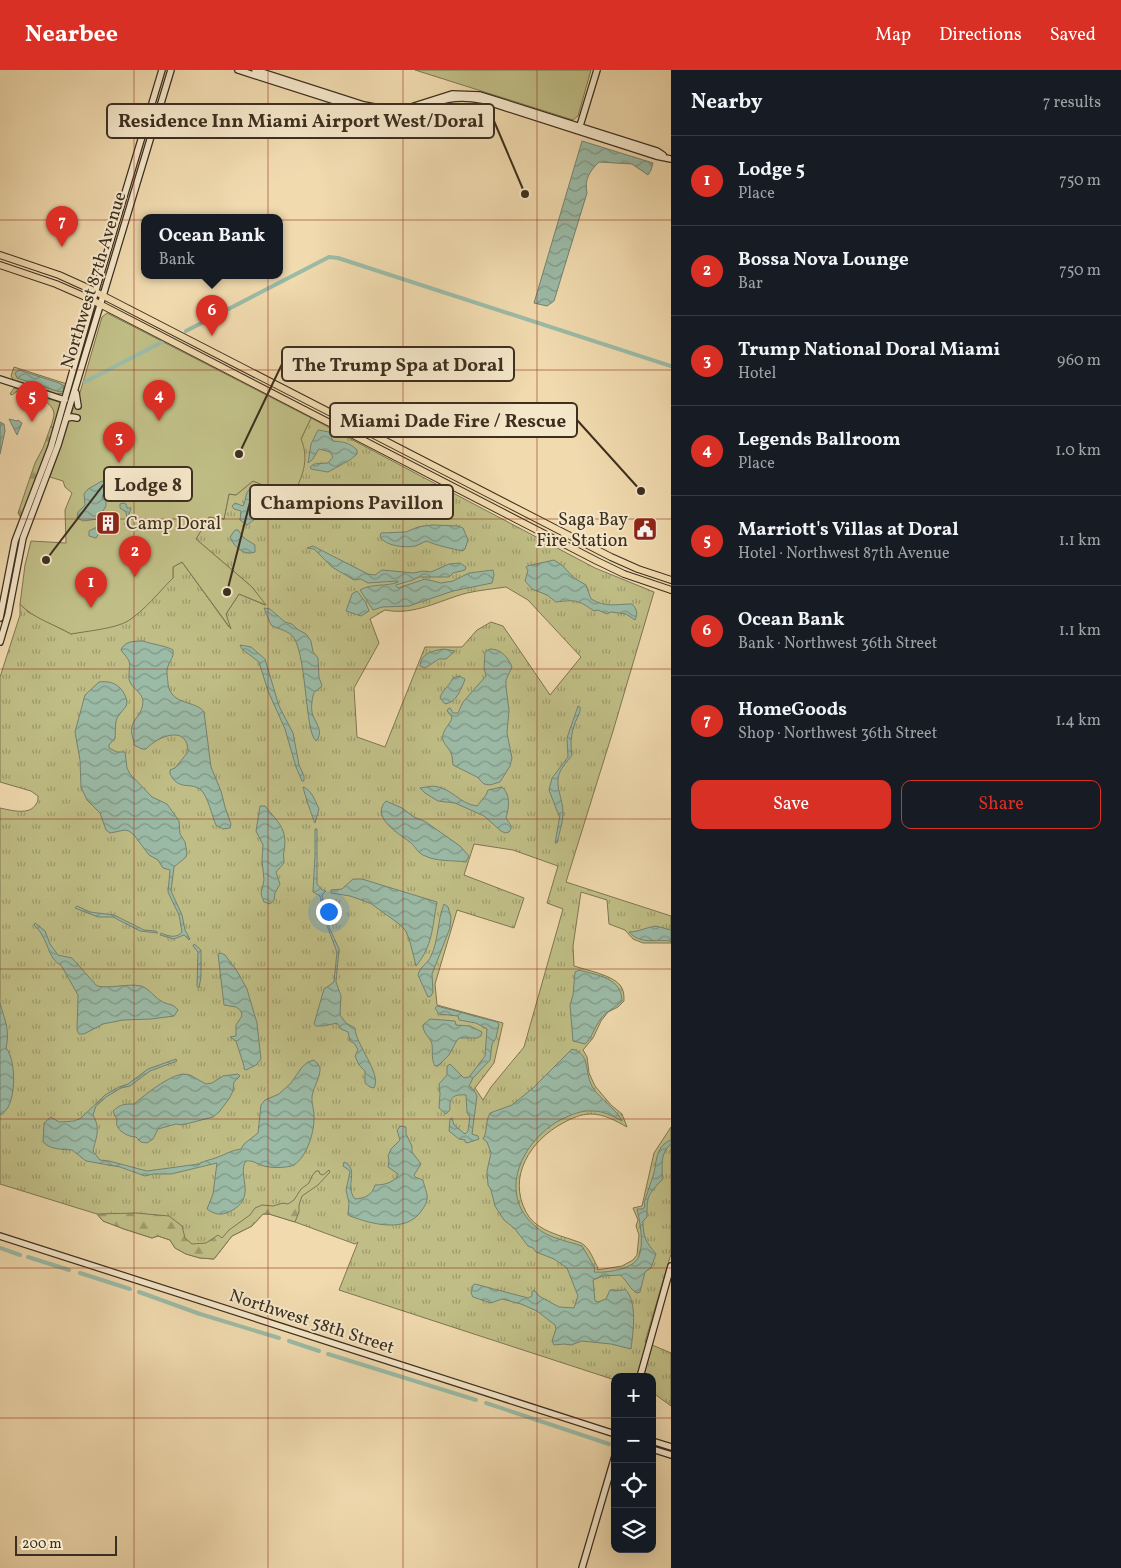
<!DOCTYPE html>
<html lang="en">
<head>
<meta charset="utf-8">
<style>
  body { margin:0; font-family:Vollkorn,serif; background:#20242c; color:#f1f3f6 }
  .controls { position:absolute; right:15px; bottom:15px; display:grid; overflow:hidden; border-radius:10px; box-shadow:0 5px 20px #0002 }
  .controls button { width:45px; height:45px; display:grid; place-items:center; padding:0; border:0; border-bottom:1px solid #363941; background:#171b24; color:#f1f3f6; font:25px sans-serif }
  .scale { position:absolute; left:15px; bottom:12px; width:102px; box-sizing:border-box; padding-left:5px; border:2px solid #3d2f20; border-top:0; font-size:14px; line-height:18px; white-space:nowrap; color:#3d2f20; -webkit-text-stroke:4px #f5e7ca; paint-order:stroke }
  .you { position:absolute; left:328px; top:841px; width:18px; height:18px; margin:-12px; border:4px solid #fff; border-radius:50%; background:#1a73e8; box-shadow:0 0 0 8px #1a73e833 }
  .badge { display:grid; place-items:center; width:32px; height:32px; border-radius:50%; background:#d93025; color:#fff; font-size:16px; font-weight:700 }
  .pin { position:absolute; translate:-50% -41px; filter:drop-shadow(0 1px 2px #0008) }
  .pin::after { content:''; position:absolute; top:26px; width:18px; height:15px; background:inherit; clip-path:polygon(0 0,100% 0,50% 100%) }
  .popup { position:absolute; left:141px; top:144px; width:142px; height:65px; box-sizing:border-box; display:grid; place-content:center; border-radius:10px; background:#171b24; filter:drop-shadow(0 1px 4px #0005); font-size:16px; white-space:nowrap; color:#9ea1a6 }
  .popup b { font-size:19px; color:#f1f3f6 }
  .popup::after { content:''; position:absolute; left:50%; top:100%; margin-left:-10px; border:10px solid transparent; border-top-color:#171b24 }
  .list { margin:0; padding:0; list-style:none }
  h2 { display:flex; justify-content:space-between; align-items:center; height:65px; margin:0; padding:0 20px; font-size:21px }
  h2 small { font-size:16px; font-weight:400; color:#9ea1a6 }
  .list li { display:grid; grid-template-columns:32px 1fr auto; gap:15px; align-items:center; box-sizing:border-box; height:90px; padding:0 20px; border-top:1px solid #363941 }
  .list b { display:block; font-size:19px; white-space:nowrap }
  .list p { margin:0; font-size:16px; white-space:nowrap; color:#9ea1a6 }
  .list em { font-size:16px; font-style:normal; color:#9ea1a6 }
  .actions { display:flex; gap:10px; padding:15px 20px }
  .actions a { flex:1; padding:11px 0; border:1px solid #d93025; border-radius:10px; text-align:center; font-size:18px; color:#d93025 }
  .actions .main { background:#d93025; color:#fff }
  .icon { flex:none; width:28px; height:28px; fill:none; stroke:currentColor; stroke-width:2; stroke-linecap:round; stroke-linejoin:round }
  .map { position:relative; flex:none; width:671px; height:1498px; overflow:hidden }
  header { display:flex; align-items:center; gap:30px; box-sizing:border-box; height:70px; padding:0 25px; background:#d93025; color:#fff }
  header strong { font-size:24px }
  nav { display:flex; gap:28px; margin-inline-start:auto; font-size:18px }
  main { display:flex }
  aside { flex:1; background:#171b24 }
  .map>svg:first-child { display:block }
  .grass { fill:url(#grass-tufts); stroke:#7e7653; fill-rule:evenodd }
  .forest { fill:url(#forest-firs); stroke:#7e7653 }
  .park { fill:#c0be86; stroke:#7e7653 }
  .water { fill:url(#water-waves); stroke:#758371 }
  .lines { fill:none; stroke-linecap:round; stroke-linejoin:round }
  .canal { stroke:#9bbba7; stroke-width:4 }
  .secondary-casing { stroke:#3d2f20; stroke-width:8 }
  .primary-casing { stroke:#3d2f20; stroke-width:8 }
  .secondary { stroke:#f5e7ca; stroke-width:5.5 }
  .primary { stroke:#f0daae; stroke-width:6 }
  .grid { fill:none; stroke:#8f2418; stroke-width:1; stroke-opacity:0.55 }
  .labels { text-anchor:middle; stroke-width:4; stroke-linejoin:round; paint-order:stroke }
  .street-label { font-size:18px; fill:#3d2f20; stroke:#f5e7ca }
  .poi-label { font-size:18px; fill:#3d2f20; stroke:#f5e7ca; text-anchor:end }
  .leader { fill:none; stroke:#3d2f20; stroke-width:2 }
  .callout-dot { fill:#3d2f20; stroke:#f5e7ca; stroke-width:2 }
  .callout { fill:#f5e7ca; stroke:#3d2f20; stroke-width:2 }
  .callout-label { font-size:19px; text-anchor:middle; font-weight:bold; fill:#3d2f20 }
</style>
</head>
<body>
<header>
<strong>Nearbee</strong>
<nav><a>Map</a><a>Directions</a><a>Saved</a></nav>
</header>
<main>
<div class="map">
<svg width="671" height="1498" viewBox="0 0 671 1498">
  <defs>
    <pattern id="grass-tufts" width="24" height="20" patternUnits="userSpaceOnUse" patternTransform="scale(1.25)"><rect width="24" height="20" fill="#c0be86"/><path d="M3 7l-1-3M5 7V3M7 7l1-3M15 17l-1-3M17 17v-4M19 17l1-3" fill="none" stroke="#9d9b6d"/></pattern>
    <pattern id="forest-firs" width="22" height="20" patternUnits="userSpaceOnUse" patternTransform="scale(1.25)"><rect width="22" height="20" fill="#c0be86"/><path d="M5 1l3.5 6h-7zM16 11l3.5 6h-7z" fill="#9d9b6d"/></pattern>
    <pattern id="water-waves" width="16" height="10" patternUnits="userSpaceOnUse" patternTransform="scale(1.25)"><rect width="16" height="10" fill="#9bbba7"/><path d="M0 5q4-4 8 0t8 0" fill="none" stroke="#809888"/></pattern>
  </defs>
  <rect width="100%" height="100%" fill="#f0daae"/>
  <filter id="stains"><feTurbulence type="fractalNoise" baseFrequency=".004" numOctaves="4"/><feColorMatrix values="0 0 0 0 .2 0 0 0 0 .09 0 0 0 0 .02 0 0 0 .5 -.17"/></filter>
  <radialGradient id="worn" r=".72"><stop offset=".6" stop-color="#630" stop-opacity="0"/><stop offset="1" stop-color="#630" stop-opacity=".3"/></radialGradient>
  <path class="grass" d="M14,297l53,17 -3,9 -7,1 -43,-13 -3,-5z
    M311,348l284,150 59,24 -41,139 -47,151 105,34v27h-28l-10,-4 -8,-9 -16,-6 -2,-24 -26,-8 -8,54 1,20c12,4 38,9 46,19 4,5 4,11 4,16l-6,6 -10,5 -7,9 -8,17 -10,12 4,7 2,16 6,13 16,19 11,9 5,13c-11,-6 -23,-13 -36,-13 -10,0 -19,4 -28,9 -32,17 -56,53 -37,89 8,16 28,22 44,27 5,2 11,3 14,6 7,6 10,16 14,23l-1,2 25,-4 11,-6 4,-5 2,-20 -3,-9 2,-6 -5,-12 9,-2 12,-53 17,-26v127l-26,88 26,11v53l-19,-14v-15h-37v3l-276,-90 19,-48 -3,2 -60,-22 -26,-8h-6l-11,12 -20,10 -18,23 -14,-1 -14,-4 -11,-6 -5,-8 -12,-4 -6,2 -28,-9 -21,-8 -6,-7 -97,-30v-376c10,2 30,8 36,-4 2,-2 2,-5 2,-8l-7,-5 -31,-9v-105l20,-62v-11l8,8 43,22 46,-9 10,-4 13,-11 33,-32v-11l9,-5 47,65 -3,-13 13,-20 26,11 -13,-18 -56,-48 13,-22 15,2 5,-25 7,1 17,-14 39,16 9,-58zM506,517l22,13 53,57 -31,38 -47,-69 -12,-4 -14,8 -15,17h-37l-40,100 -28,-10 -3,-49 25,-45 -9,-24 15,-9c29,6 55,-10 82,-17 13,-3 26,-4 39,-6zM474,774l39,6 45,16 -11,37 16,6 -39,138 -33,40 -8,13 -8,-12 19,-25 9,-40 -66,-18 -2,-21 22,-74 57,18 10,-30 -60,-23z"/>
  <path class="forest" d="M51,356l3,4 -33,88 -3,-5 17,-50 8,-15z
    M329,1100l1,2 -12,13 -16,11 -3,9v7l-4,10 -26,-8h-6l-11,12 -20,10 -18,23 -14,-1 -14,-4 -11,-6 -5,-8 -12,-4 -6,2 -28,-9 -21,-8 -6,-7 39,-1 33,3 13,10 3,12 7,6 14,-1 12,-8 4,3 7,-8 21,-15 5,-7 7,-3 11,1 10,-3 5,1 6,-4 7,-11 8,-6 3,-7 4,-5h3l1,3 3,1z"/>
  <path class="park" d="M415,0h176l-13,46 -5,4z
    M107,243l204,105 -10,21c9,21 1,39 -9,58l-39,-16 -17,14 -7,-1 -5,25 -15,-2 -13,22 56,48 14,18 -27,-11 -13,20 5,15 -49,-67 -9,5v11c-14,14 -28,32 -45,43 -14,8 -41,10 -57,13 -17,-10 -37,-15 -51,-30l5,-39 6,-24 35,2 -1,-33 7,-17 -7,-6 -2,-6 -13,-4 23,-68 6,-8v-5l23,-79z
    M14,318l45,14 2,2 -7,26 -3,-4c1,-3 3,-9 3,-12 -1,-15 -26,-19 -37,-23l-5,4 -2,-1z"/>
  <path class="water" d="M582,71l71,22 -2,7 -3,5 -16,-11 -33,-2c-9,9 -15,17 -12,31l-33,108 -7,5 -13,-3z
    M19,300l40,13 5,3 -1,5 -3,1 -43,-14 -2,-5z
    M9,349l8,2 1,-1 4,3 -5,12z
    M0,352l4,2 1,7 -5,23z
    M318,360l11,2 4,9c10,1 16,1 24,9v4l-7,6 -22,12 -17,-3 -1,-2 4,-3 14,-1 5,-6 -3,-5 -11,-3 -7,11 -4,3 3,-19z
    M102,411l5,2 1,6 -5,5 -1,4 4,3v5l-8,13 -15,2 -6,-3 1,-6 7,-7 -1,-11 4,-5z
    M253,417l8,4 -2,8 3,4 11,-1 4,2c-4,9 -12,11 -20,14 -4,2 -7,5 -10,7l-7,-5 1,-9 -7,-2 -2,-3 3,-3 8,3c4,-7 1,-15 10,-19z
    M123,433l3,1 1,4h4l-2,6 3,5 -4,2 -2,5 -2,-2 3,-6 -1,-6 -6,-4v-4z
    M432,455l26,1 5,2 5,12 -3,9 -2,2c-10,-2 -29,-6 -36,-10 -4,1 -8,4 -12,5 -11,2 -29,0 -35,-9l1,-4 25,-1 12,-5z
    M97,457l10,3 1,4 -9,-1 -3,5 -7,-2v-5z
    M235,460h3l6,8 11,7v7c-11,4 -21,-5 -25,-15z
    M313,476l55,28 7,1 7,-5 32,3 9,-2 8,1 18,-8 11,-1 6,4 -1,3 -12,3 -4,4h-30l-6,3 -17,5v1l2,2 27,-9 16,4 12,-2 16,-8 24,-3 1,5 -2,8 -39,8 -44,15 -27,1 -9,3 -13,-20c12,-7 26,-3 38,-8v-1l-30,2 -7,-4 -7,1 -22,-13 -18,-18 -7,-1z
    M554,490l9,6 11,12 12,7 5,14c16,9 24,5 41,5 5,5 6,9 3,16l-9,-6 -15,-2 -4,2 -9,-4 -4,1c-17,-12 -19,-11 -38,-9l-9,-7 -15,-6 -7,-8 3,-11 -2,-2 1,-2z
    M357,521l9,12 3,8 -8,5 -15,-5 6,-17z
    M264,538l6,1 15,13 7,2 5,5 9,5 5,7 2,11 5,6 1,20 3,7c-2,5 -8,5 -9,11 -1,4 -2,12 -1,16 2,10 13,19 4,29 -11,-9 -9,-82 -22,-103 -4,-7 -16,-9 -23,-13z
    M143,571c8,3 24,5 30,9 2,8 -7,14 -6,23 0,3 1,8 1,11 3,22 28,16 36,28l7,55 10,24 4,16 6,17 -1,4 -7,1 -7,-4c-4,-8 -8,-30 -16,-36 -11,-7 -21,2 -30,-15v-4l5,-2 13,-16c0,-28 -30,-16 -42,-3h-4l-8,-4c0,-6 -4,-13 -2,-19 3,-9 11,-13 11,-25 -1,-10 -14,-14 -14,-23 0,-17 4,-13 -8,-28 3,-9 14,-9 22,-9z
    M240,575l11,2 14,12 14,47 14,27 6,32 5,11v5h-2l-6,-14 -11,-38 -17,-38 -9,-29 -17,-13z
    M444,579l11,2 -9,8h-7l-14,9 -5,-2c1,-13 12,-15 24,-17z
    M490,579c11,0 18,8 22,18l-6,13v7l3,23 -2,23 5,25 -2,8 -10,16 -10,3 -6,-1 -7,-7 -24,-12c-1,-4 0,-8 -2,-12 -3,-7 -10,-10 -8,-18 1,-7 8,-11 9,-18l-5,-6 1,-2 2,-1 3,5h5l5,-11 23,-26 -2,-8 1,-16z
    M459,606l6,3c-3,9 -9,24 -20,25l-5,-6c1,-7 9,-11 13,-20z
    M99,612c15,-2 24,5 28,19 0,7 -4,8 -8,14 -5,6 -3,16 -4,23l-6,7v3l8,4h8l2,16 3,6 22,23 15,7 12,17 1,13 5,8 2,11 -1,4 -12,10 -3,24 11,24 3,15 5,9 -1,1 -5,-5 -10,4 -14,-4 1,-2c7,3 15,6 21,-1l-3,-17 -11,-23 2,-22 -7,-2 -5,-8 -9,-5 -15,-20 -5,-4 -4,-1 -15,3 -4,-3 -6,-17 -13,-13 -6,-13 -1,-27 -5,-28 10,-37z
    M578,636l2,1c1,7 -3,10 -5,16 -4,11 -5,21 -3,32 -4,6 -10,11 -13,19 -4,13 4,25 4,38 0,11 -4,21 -6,31h-2l5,-28 -3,-4 -8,-21 3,-12 16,-21 -1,-19z
    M433,716c20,2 26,18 44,20l9,-11 2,-5 14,-3c9,8 7,20 4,31 3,6 8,7 3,14l-4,1 -4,-2 -17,-15 -29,-13 -17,-2 -13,-8 -5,-5z
    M303,717c9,3 12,14 16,22l-4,14c-2,-3 -11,-31 -12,-36z
    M386,731l16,7 12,9 12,5 34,24 9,10 -3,6c-14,-2 -30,0 -43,-7 -5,-2 -8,-9 -13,-13 -11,-8 -40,-25 -24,-41z
    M260,736h5c13,16 23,23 19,45 -1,4 0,8 0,12l-8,9 4,12 -5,9 -1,7 -4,4 -6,-2 -3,-8 3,-14 -2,-20 1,-15 -7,-14z
    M315,759h2v55l5,6 4,1 -4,4 7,32 10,22 -3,33 5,14 -1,19 6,8 9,5c0,16 27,45 19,60l-4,-1 -5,-4v-12l-6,-6 -4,-9 3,-6 -3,-6 -5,-3 -2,-9 -7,-3 -4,-6 -13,3h-8l-2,-2 10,-35 10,-7 3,-30 -11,-29 -6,-27 -7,-4 2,-37z
    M353,809h9l75,23c-5,26 -4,43 -21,64l-6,-24 -4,-11 -8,-8 -28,-20 -20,-7 -19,-3v-3l11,-1z
    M444,834l4,3 3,10 -1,11 -18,46 1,18 -2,4 -3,1 -10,-22c2,-9 10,-11 13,-19 8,-17 6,-35 13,-52z
    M77,836l13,6 24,3 30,15 12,1 2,2 -18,-2 -27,-14h-15l-23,-9z
    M35,853l10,8 5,13 8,11 14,3 25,28c14,3 30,-3 44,0 9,3 13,11 20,15 6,4 12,2 17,9l-4,6 -23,3 -28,1 -20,4 -19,10h-5l-2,-4 1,-35 -17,-30c-11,-4 -13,-21 -19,-30 -2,-4 -5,-7 -8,-10z
    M656,856l15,4v11c-16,-2 -30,4 -42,-9 10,0 18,-5 27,-6z
    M194,874l7,6v27l-2,11 -2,-2 1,-34 -5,-6z
    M221,883l4,2 12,16 10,18 10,34 4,36 -5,6 -10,5 -2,-1v-3l-8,-25 -6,-4 6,-1v-11l6,-9 -1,-5 -5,-4 -12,-2 -6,-51z
    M579,900c18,5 43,8 43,31 -7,7 -16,10 -22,19 -6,8 -8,18 -15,24l-12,-3 -3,-36 3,-10 2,-23z
    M0,933c5,18 10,27 6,45 11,12 11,61 -6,67z
    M437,936l60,16 2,2 -3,14 -4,6 -2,16 -17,18 -4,8 5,4 3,6 -5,38 6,2 1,3 -12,4 -2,-1v-2l-6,-1 -10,-8 1,-12 2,-1 2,7 11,9 3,-3 2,-15 -3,-3 -1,-18c-12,-1 -17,2 -16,15l-4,4 -7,-6 1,-14 -1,-10 8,-9v-9l3,-2 14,14 5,-1 16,-21 2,-27 -11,-6 -17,-3 -1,-4 -19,-2 -4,-6z
    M430,949l25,2 1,4 14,1 12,6 -1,4 -4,2h-17l-3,2 -8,15 -11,11h-3c-4,-7 -2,-14 -3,-22 -2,-7 -9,-10 -9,-19z
    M572,979c20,6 11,22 21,39 7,11 25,23 29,33 -9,-5 -19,-10 -29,-10 -12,-1 -22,4 -33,9 -38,21 -64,74 -24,107 12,11 31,14 46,19l13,22 -1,4c11,1 40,-2 45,-16 5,-13 1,-34 -2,-47h6l2,-3 -1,-3c3,-10 7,-20 10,-30 3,-14 2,-27 17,-33v4c-12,10 -8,23 -9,36 -15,15 -15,17 -15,37l-4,4c0,16 3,21 13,33l-5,14 -6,4 -5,20 -3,1c-6,-2 -10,-13 -17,-18l-17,1 -10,4 2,21 3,1 8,-3 4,-9c6,-1 10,2 15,-1 13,13 8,43 6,60l-20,-5 -29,-3 -11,4 -7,-1 -10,1 -2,-4 4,-12 -1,-4 -18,-14 -16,-7 -19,-5 -11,4 -18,-6 -2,-4 2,-8 2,-1 53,14 4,-2v-4l2,-2 5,6 20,11 15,1 4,-12 -11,-28 -13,-9 -18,-7 -3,-4 -5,-2 -13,-17 -11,-9 -9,-14 -4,-16 -3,-5 -1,-14 4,-18 -4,-11 -4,-3c5,-9 2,-17 7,-26l22,-8 21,-17z
    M176,989l1,2 -27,10 -20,15 -9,2 -15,9 -10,9 -3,9c8,14 3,22 0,36l7,9 9,1 38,10 52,-7c6,-4 12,-4 19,-7 8,-3 14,-7 23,-8l3,-5 14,-11 3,-28 4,-5 14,-6 12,-11 11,-16 6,-5 6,-2 6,7c1,9 -6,19 -8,29 -1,8 3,15 2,23 0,14 -8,42 -23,47 -8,2 -19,2 -27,0 -7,-2 -11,-6 -18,-5 -10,14 13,37 -17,51 -9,4 -15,2 -22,-3l6,-15 4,-31 -46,11h-18l-8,2 -25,-9 -34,-6 -14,-11c-10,-1 -21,0 -29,-8l1,-19 7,-6 8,5 15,-1 7,-3 24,-23 14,-8 9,-3 20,-15z
    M183,1004l7,1 16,9 6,-1 11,-7 15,-2 2,2 -6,6 -1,9 -4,8 -10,13 -6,5 -31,8 -6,-1 -18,5 -5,10 -6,4 -6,-1 -5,-5c-9,0 -22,-8 -19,-17l-4,-9c7,-7 12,-7 21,-7 12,-10 34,-28 49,-30z
    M401,1056l5,1v7l6,12v6l9,12 -7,11 1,2 8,3c1,6 5,14 4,19 0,4 -3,8 -5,11 -15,24 -51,14 -72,6l-2,-2 1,-11 -3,-13 4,-18 -1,-2 -6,-4 1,-4c16,7 0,24 11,37 11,-1 17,-4 20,-14 9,0 17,-2 23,-9v-2l-10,-7 1,-7 -1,-4 3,-7 9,-9 -3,-10z"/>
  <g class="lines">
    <path class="canal" d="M186,261l143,-74 9,1 333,108
      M85,312l77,-40
      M0,1178l20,7
      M28,1187l41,13
      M80,1203l50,16
      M139,1222l61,22 79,24
      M289,1271l30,10
      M328,1284l148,46
      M486,1333l123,41"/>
    <defs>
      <path id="secondary" d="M238,0l125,40c15,5 31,6 46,2 10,-2 18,-6 26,-9 15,-6 31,-6 47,-3l174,56 15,3
        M255,0l109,35 21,4 26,-2 41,-13 28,1 177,56 6,4
        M579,59l18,-59
        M0,309l65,21
        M76,323l2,13
        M67,348l5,-1 5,1
        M0,548l15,-77 36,-94 47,-164 64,-213
        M0,572l8,-27 15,-77 35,-93 113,-375
        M0,1166l615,198
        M640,1307l31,-111
        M652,1371l19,6
        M652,1379l19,6
        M582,1498l33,-112"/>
      <path id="primary" d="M0,185l59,20 31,14 521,268 27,12 33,11
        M0,195l56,19 32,14 509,263 27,13 47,16"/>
    </defs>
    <use href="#secondary" class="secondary-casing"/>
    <use href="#primary" class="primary-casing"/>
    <use href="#secondary" class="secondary"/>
    <use href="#primary" class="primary"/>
  </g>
  <path class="grid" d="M134,0v1498M268,0v1498M403,0v1498M537,0v1498M0,150h671M0,300h671M0,449h671M0,599h671M0,749h671M0,899h671M0,1049h671M0,1198h671M0,1348h615M652,1348h19"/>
  <defs>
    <symbol id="building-square" viewBox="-11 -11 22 22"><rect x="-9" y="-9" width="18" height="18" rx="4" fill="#8f2418" stroke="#f5e7ca"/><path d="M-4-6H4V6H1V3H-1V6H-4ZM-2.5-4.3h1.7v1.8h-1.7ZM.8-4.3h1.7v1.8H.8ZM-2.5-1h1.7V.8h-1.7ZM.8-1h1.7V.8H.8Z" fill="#fff"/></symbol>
    <symbol id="civic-square" viewBox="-11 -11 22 22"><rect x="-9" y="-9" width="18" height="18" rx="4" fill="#8f2418" stroke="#f5e7ca"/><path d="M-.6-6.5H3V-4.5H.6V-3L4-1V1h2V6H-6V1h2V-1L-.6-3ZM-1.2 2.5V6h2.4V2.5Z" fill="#fff"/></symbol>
  </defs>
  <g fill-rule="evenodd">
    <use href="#building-square" x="94" y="439" width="28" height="28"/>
    <use href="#civic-square" x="631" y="445" width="28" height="28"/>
  </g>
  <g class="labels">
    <g class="street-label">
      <text transform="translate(93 210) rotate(-73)" y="6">Northwest 87th Avenue</text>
      <text transform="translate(312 1251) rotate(18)" y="6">Northwest 58th Street</text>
    </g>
    <g class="poi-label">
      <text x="628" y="455">Saga Bay<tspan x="628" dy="21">Fire Station</tspan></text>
      <text x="126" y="459" text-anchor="start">Camp Doral</text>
    </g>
  </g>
  <path class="leader" d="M525 124L494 51M239 384L282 294M641 421L577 350M46 490L104 414M227 522L250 432"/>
  <g class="callout-dot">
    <circle cx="525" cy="124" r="5"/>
    <circle cx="239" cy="384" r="5"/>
    <circle cx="641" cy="421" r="5"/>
    <circle cx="46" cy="490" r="5"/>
    <circle cx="227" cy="522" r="5"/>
  </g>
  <g class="callout">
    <rect x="107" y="34" width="387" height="34" rx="5"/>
    <rect x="282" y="277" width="232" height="34" rx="5"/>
    <rect x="330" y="333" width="247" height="34" rx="5"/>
    <rect x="104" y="397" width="88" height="34" rx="5"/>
    <rect x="250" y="415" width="203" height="34" rx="5"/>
  </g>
  <g class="callout-label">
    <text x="301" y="57">Residence Inn Miami Airport West/Doral</text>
    <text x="398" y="301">The Trump Spa at Doral</text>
    <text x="453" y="357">Miami Dade Fire / Rescue</text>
    <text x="148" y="421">Lodge 8</text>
    <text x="352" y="439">Champions Pavillon</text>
  </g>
  <rect width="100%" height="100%" filter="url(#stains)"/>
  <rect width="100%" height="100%" fill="url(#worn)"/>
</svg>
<div class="controls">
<button>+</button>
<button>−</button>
<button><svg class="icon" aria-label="locate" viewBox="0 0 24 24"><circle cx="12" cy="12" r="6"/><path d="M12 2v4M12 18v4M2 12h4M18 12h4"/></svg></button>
<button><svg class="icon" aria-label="layers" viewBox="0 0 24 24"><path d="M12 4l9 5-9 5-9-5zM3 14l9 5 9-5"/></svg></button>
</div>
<div class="scale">200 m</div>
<div class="you"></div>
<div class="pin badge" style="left:91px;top:538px">1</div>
<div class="pin badge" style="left:135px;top:507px">2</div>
<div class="pin badge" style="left:119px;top:393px">3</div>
<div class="pin badge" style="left:159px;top:351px">4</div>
<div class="pin badge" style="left:32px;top:352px">5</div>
<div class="pin badge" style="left:212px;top:266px">6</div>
<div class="popup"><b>Ocean Bank</b>Bank</div>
<div class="pin badge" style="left:62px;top:177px">7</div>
</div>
<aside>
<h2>Nearby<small>7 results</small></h2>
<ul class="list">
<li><span class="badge">1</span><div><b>Lodge 5</b><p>Place</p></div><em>750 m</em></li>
<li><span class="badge">2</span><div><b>Bossa Nova Lounge</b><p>Bar</p></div><em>750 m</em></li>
<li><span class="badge">3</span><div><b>Trump National Doral Miami</b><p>Hotel</p></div><em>960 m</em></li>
<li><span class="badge">4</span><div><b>Legends Ballroom</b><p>Place</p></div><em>1.0 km</em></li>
<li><span class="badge">5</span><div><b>Marriott's Villas at Doral</b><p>Hotel · Northwest 87th Avenue</p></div><em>1.1 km</em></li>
<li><span class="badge">6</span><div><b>Ocean Bank</b><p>Bank · Northwest 36th Street</p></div><em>1.1 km</em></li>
<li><span class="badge">7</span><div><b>HomeGoods</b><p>Shop · Northwest 36th Street</p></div><em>1.4 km</em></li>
</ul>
<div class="actions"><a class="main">Save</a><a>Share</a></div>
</aside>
</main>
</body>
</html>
